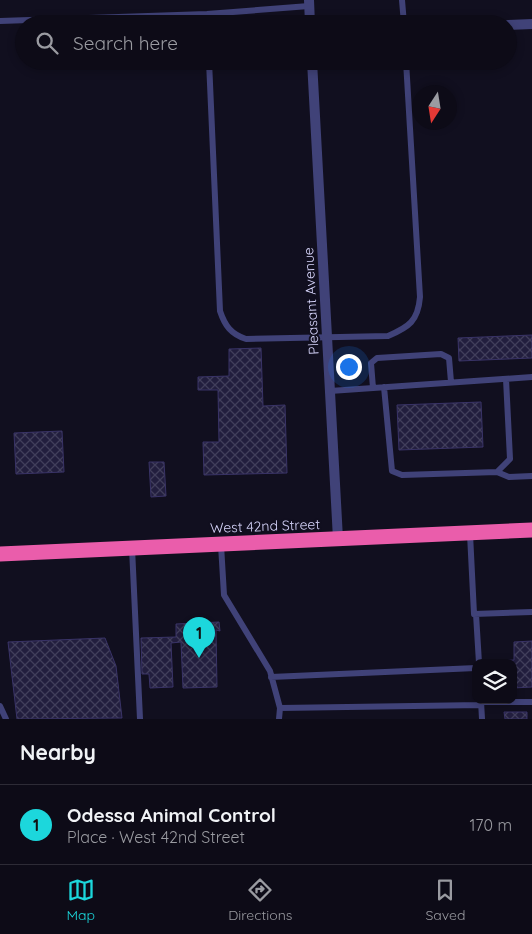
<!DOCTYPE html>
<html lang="en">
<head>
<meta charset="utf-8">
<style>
  body { margin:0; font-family:Quicksand,sans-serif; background:#161420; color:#f1f3f6 }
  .controls { position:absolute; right:15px; bottom:15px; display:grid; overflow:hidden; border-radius:10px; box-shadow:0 2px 8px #0003 }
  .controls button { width:45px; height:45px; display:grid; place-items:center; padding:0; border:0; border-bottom:1px solid #2d2b36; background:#0d0b17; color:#f1f3f6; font:25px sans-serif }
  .compass { position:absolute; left:412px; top:85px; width:45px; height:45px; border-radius:50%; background:#0d0b17; box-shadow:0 2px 8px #0003; rotate:192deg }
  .you { position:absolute; left:348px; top:366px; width:18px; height:18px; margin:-12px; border:4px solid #fff; border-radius:50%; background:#1a73e8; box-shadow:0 0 0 8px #1a73e833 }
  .badge { display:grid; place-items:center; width:32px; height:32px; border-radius:50%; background:#1cd7dc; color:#111; font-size:16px; font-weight:700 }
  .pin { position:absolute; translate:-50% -41px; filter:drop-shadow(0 1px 2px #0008) }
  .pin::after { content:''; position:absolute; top:26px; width:18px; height:15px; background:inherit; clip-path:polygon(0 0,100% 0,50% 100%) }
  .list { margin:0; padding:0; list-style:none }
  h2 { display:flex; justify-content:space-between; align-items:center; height:65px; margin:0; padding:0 20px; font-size:21px }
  h2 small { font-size:16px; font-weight:400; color:#9a9ba1 }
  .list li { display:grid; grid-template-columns:32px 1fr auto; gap:15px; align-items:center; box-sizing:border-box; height:80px; padding:0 20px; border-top:1px solid #2d2b36 }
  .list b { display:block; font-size:19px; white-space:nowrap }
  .list p { margin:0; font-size:16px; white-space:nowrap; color:#9a9ba1 }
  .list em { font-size:16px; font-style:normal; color:#9a9ba1 }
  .icon { flex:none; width:28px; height:28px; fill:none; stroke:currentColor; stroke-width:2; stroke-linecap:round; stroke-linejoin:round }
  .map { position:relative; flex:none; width:532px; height:719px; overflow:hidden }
  .search { position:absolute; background:#0d0b17; box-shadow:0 2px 8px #0003; left:15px; right:15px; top:15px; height:55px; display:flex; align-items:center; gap:12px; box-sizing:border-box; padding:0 18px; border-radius:28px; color:#9a9ba1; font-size:19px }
  .sheet { height:145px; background:#0d0b17 }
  nav { display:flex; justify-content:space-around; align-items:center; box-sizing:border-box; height:70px; border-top:1px solid #2d2b36; background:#0d0b17; font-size:14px; color:#9a9ba1 }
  nav a { display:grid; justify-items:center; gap:2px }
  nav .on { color:#1cd7dc }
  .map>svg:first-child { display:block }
  .building { fill:url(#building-cross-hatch); stroke:#393367 }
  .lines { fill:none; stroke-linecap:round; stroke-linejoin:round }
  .lane { stroke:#404278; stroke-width:6 }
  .street { stroke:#404278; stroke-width:10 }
  .highway { stroke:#ea5dab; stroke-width:15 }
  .labels { text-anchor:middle; stroke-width:4; stroke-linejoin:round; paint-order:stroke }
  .street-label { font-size:14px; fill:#d5d3f9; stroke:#110f1f }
</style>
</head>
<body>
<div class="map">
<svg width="532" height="719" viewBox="0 0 532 719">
  <defs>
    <pattern id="building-cross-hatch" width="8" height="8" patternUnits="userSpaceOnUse" patternTransform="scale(1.25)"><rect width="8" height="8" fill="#221e3e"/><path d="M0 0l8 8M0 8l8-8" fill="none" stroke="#413e5b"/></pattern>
  </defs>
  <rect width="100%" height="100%" fill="#110f1f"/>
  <path class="building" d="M532,335v23l-73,3 -1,-23z
    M261,348l2,58 22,-1 2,68 -83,2 -1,-33h16l-1,-52h-20v-13l31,-1v-27z
    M481,402l2,45 -84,3 -2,-45z
    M62,431l2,41 -48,2 -2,-41z
    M149,462h15l2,34 -15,1z
    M219,622l1,9 -4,-1 1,57 -34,1 -2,-46 -10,1 2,44 -23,1 -1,-14h-7l-1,-36 35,-1v-13z
    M105,638l11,28 6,52 -105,1 -9,-77z
    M532,641v46l-19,1v-25h-20v-2l21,-1v-18z
    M504,712h23v7h-22z"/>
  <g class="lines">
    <path class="lane" d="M402,0l2,24
      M0,21l207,-7 102,-8
      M209,61l11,250c5,15 11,23 26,28l142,-3c21,-9 30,-15 32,-39l-14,-236
      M384,387l8,84 10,4 95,-3 13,-13 -4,-80
      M373,388l-2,-25 6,-5 64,-4 8,4 2,24
      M330,391l202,-14
      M497,472l12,5 23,-1
      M470,534l4,80 58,-2
      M221,545l3,50 46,76 10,37 -1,11
      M132,548l8,171
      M476,614l3,49
      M271,677l205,-9
      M481,701l1,18
      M481,702h51
      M0,706l6,13
      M280,708l201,-3"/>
    <path class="street" d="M309,0l1,24
      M508,25l24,-1
      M312,61l26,478"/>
    <path class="highway" d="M0,554l532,-24"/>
  </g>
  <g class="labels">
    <g class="street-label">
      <text transform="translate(311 301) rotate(-93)" y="5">Pleasant Avenue</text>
      <text transform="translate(265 526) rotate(-2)" y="5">West 42nd Street</text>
    </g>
  </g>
</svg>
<div class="controls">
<button><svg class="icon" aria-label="layers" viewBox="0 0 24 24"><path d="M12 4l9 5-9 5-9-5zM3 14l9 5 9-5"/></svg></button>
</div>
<svg class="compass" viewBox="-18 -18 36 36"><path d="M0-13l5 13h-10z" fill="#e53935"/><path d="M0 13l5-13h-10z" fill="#9a9ba1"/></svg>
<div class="you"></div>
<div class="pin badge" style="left:199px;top:658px">1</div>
<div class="search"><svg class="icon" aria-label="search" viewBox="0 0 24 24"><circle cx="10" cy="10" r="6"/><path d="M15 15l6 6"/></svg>Search here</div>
</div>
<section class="sheet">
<h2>Nearby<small></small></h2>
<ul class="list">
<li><span class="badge">1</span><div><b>Odessa Animal Control</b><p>Place · West 42nd Street</p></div><em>170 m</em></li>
</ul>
</section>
<nav>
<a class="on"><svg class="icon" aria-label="map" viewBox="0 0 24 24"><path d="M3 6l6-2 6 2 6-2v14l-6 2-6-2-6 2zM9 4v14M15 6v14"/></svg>Map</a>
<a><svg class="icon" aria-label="directions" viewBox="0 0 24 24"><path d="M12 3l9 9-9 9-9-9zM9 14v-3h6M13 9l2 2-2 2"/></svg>Directions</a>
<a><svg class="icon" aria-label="saved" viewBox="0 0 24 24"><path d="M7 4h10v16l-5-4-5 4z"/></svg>Saved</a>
</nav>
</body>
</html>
